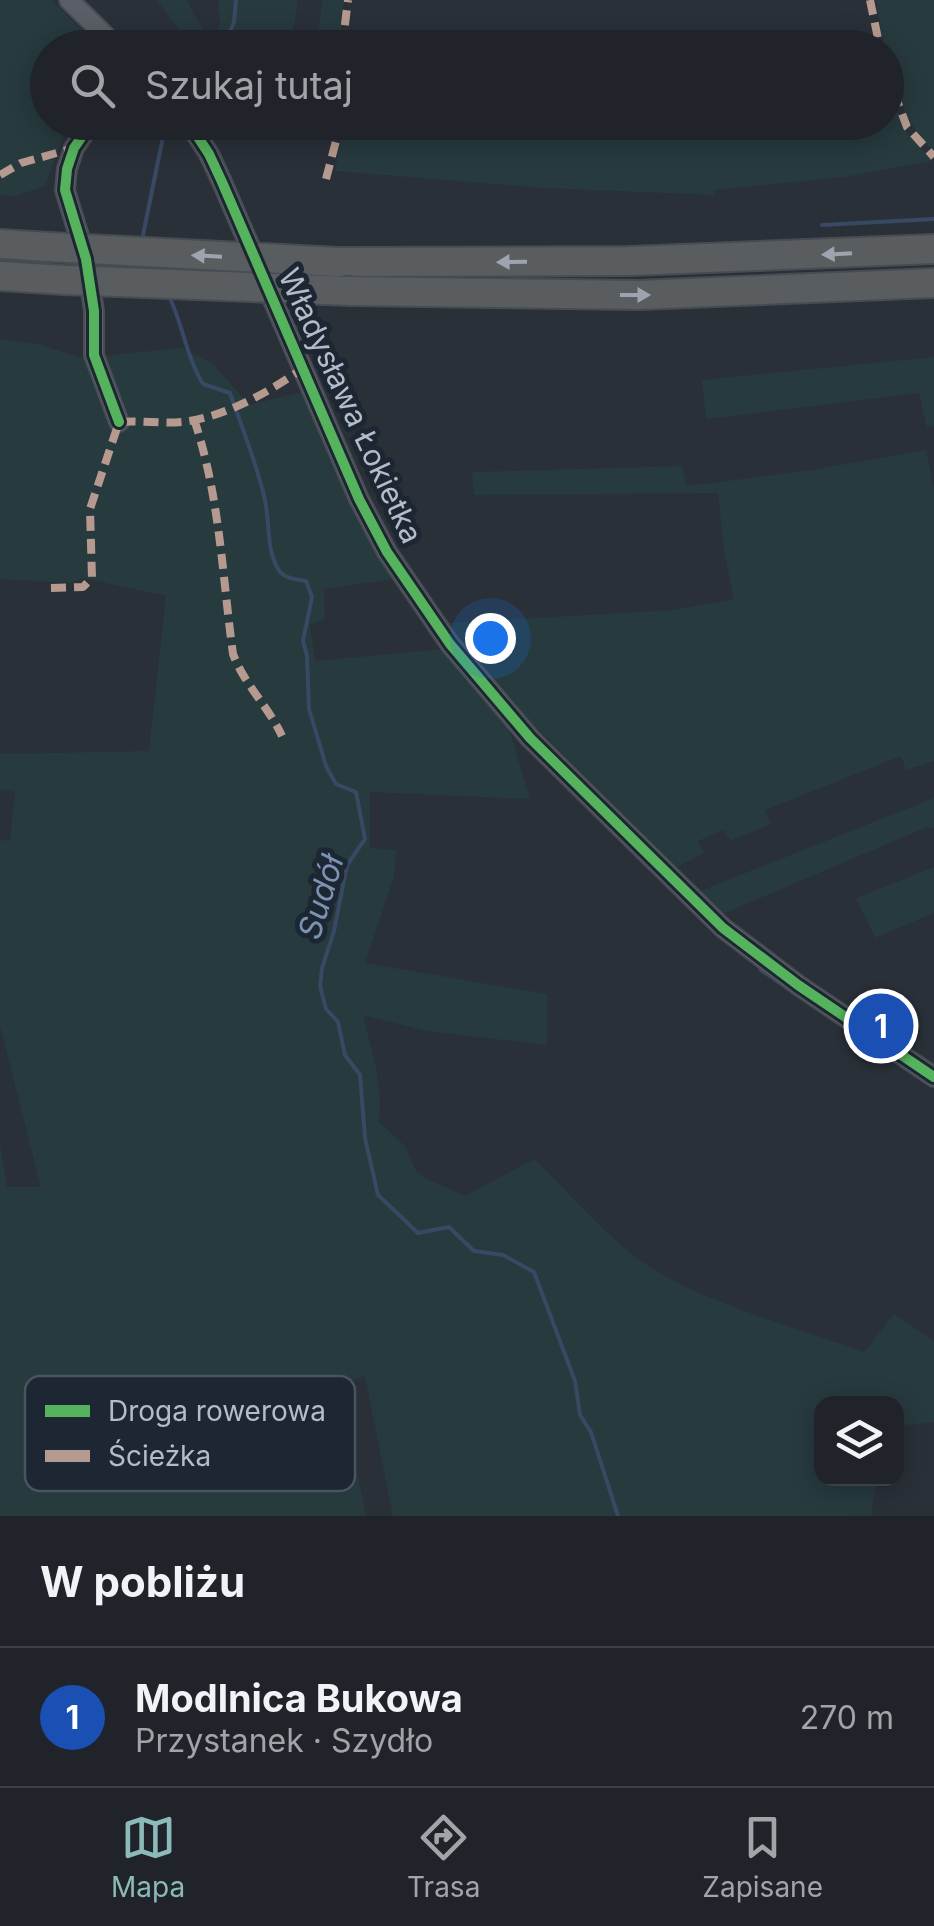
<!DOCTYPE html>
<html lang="pl">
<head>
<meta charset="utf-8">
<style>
  body { margin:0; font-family:Inter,sans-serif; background:#282c32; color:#f1f3f6 }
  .controls { position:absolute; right:30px; bottom:30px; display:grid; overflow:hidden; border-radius:20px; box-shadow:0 5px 25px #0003 }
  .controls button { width:90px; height:90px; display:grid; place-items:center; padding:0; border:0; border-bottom:2px solid #3d4147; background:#20242a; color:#f1f3f6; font:50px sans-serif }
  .you { position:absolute; left:490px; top:638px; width:35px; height:35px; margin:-25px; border:8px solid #fff; border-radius:50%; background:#1a73e8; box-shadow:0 0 0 15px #1a73e833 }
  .badge { display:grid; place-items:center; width:65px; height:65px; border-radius:50%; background:#8bbbb9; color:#fff; font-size:32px; font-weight:700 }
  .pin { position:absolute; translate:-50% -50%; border:5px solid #fff; box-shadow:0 2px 10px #0006 }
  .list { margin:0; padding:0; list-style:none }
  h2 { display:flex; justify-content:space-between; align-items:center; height:130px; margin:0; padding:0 40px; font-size:42px }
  h2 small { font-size:32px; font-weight:400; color:#a2a4a8 }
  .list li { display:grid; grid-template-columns:65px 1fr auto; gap:30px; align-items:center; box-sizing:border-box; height:140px; padding:0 40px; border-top:2px solid #3d4147 }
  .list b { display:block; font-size:38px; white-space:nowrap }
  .list p { margin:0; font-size:32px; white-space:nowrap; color:#a2a4a8 }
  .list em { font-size:32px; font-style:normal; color:#a2a4a8 }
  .icon { flex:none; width:55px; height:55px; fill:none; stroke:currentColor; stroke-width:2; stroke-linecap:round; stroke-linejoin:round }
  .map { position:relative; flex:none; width:934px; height:1516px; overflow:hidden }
  .search { position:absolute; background:#20242a; box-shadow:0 5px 25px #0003; left:30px; right:30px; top:30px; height:110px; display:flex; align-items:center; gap:25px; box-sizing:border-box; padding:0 35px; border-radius:55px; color:#a2a4a8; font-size:38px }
  .sheet { height:270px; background:#20242a }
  nav { display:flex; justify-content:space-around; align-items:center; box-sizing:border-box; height:140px; border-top:2px solid #3d4147; background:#20242a; font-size:28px; color:#a2a4a8 }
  nav a { display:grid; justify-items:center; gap:5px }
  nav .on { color:#8bbbb9 }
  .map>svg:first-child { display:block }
  .green { fill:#273a3e }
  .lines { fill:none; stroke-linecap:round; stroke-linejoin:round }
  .stream { stroke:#384963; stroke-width:4 }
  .minor-casing { stroke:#484c53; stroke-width:22 }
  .highway-casing { stroke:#474c53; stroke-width:32 }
  .minor { stroke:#5a5e66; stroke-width:18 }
  .highway { stroke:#5a5d60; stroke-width:28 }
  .highway-bridge-casing { stroke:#474c53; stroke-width:32; stroke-linecap:butt }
  .highway-bridge { stroke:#5a5d60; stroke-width:28 }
  .quiet { stroke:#b69a8f; stroke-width:8; stroke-dasharray:15 8; stroke-linecap:butt }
  .cycleway-casing { stroke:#1d2633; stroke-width:16 }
  .cycleway { stroke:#56b35d; stroke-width:10 }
  .oneway { fill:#9ea4af }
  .labels { text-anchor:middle; stroke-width:10; stroke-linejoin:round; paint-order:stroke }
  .street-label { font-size:30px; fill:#b4bcc9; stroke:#1d2633 }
  .water-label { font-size:32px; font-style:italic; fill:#7c92b1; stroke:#1d2633 }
  .key { fill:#1d2633; stroke:#4a5360; stroke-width:2.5 }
  .key-label { font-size:28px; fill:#b4bcc9 }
</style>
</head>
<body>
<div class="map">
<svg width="934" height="1516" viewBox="0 0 934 1516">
  <rect width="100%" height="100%" fill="#2a3038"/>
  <path class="green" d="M0,0h52l47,47 -51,1v74l20,1 -23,63 -29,10 -16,-1z
    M157,0h30l20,38 8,-2 5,-14 -2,-22h80l-7,47h-100z
    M323,0h21l-5,47h-24z
    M876,0h58v152c-25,-26 -48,-68 -48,-104l-2,-1z
    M889,89l15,40 28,32 -88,16 -130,13 1,5 -171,-7 -209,-17 9,-48 542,-1z
    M0,339l38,5 43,14 100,-10 32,16 36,41 53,-13 63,135 29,52 -70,10 1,30 -15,5 5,37 128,-12 66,79 21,71 -160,-7v56l26,2 -2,26 -29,87 182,31v51l-121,-14 -63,-16c9,37 20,68 16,107l25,23 12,26 11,8 38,17 69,-37c34,32 70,75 107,102 56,40 157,67 223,91l30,-38 40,27v81l-37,4 -1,-22h-74v74l55,1 -6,37h-478l-28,-140 -26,8 27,132h-366v-371l7,42h34l-41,-161v-186l10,1 5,-49 -15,-3v-35l149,-3 17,-155 -83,-18 -12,5 -71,-4z
    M934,357v69l-7,1 -8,-34 -213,26 -4,-39z
    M926,450l8,39v272l-28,9 -5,-14 -136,54 6,14 -41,17 -6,-11 -26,11 6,12 -27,14 -150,-149 -80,-95 227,-13 60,-11 -10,-47 -6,-59 -244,2 -2,-23 210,-6 5,20 125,-16z
    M934,798v30l-7,-1 -207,88 -20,-24z
    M934,867v46l-59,25 -19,-40z"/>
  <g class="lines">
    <path class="stream" d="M223,48l11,-26 2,-22
      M822,225l112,-6
      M142,240l24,-118
      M169,296c14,29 17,60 34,88l27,9c12,35 27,71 35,107 5,23 1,48 13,69 6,10 18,10 28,12l6,16 -9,44 4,15 2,53 17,57 10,18 20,8 9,47 -18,26 -13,66 -12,37 -2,18 6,23 12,13 7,33 15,20 5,63 13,57 40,38 31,-6 25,24 29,4 31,17 41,109 5,34 11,17 27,84
      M761,970l25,17"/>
    <defs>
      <path id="minor" d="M69,0l49,48
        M92,122l-18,26 -7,21 -2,21 21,69 8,52v44l25,67
        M188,122l21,32 13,28 137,317 28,53 63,92 80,94 193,190 75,57 136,92"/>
      <path id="highway" d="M0,244l49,3
        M339,262l291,-1 304,-12
        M0,276l64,4
        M352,291l287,4 295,-12"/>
    </defs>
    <use href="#minor" class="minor-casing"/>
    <use href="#highway" class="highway-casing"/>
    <use href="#minor" class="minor"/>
    <use href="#highway" class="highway"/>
    <defs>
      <path id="highway-bridge" d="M49,247l290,15
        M64,280l288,11"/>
    </defs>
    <use href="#highway-bridge" class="highway-bridge-casing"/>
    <use href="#highway-bridge" class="highway-bridge"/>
    <path class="quiet" d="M870,0l10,48
      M342,48l6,-48
      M886,71l21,56 27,30
      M0,175l21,-12 53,-15
      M326,179l15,-57
      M194,419c26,78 28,155 39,235 11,30 35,52 49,82
      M51,588l32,-1 9,-9 -2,-69 29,-87c21,-2 42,2 63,0 41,-4 87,-30 120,-53"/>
    <defs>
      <path id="cycleway" d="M92,122l-18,26 -7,21 -2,21 21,69 8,52v44l25,67
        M188,122l21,32 13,28 137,317 28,53 63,92 80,94 193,190 75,57 136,92"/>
    </defs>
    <use href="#cycleway" class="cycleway-casing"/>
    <use href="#cycleway" class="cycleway"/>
  </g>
  <defs><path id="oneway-solid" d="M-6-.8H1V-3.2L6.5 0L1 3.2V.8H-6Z" transform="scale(2.5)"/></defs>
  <g class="oneway">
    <use href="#oneway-solid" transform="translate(837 254) rotate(177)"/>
    <use href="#oneway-solid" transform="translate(207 256) rotate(-177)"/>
    <use href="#oneway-solid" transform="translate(512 262) rotate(179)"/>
    <use href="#oneway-solid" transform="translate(635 295)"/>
  </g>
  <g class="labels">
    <g class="street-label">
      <text transform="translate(350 406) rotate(65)" y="10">Władysława Łokietka</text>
    </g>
    <g class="water-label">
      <text transform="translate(321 897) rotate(-73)" y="11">Sudół</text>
    </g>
  </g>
  <rect x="25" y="1376" width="330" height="115" rx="15" class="key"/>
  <rect x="45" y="1405" width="45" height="12" fill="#56b35d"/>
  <rect x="45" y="1450" width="45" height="12" fill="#b69a8f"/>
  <g class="key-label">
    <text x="108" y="1421">Droga rowerowa</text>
    <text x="108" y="1466">Ścieżka</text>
  </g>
</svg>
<div class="controls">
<button><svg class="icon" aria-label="layers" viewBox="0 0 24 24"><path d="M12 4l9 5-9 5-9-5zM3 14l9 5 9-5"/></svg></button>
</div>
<div class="you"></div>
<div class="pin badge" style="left:881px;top:1026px;background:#1a4fb4">1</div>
<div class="search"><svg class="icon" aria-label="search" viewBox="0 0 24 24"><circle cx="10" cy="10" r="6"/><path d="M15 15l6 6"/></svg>Szukaj tutaj</div>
</div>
<section class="sheet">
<h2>W pobliżu<small></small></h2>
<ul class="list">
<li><span class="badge" style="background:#1a4fb4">1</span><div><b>Modlnica Bukowa</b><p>Przystanek · Szydło</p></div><em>270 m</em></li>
</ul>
</section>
<nav>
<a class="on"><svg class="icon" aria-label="map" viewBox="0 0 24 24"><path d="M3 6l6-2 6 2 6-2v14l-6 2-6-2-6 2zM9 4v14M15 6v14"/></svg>Mapa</a>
<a><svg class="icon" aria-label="directions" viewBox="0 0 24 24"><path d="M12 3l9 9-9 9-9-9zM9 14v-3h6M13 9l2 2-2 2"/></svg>Trasa</a>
<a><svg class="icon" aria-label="saved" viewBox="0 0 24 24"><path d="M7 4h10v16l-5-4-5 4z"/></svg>Zapisane</a>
</nav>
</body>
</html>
